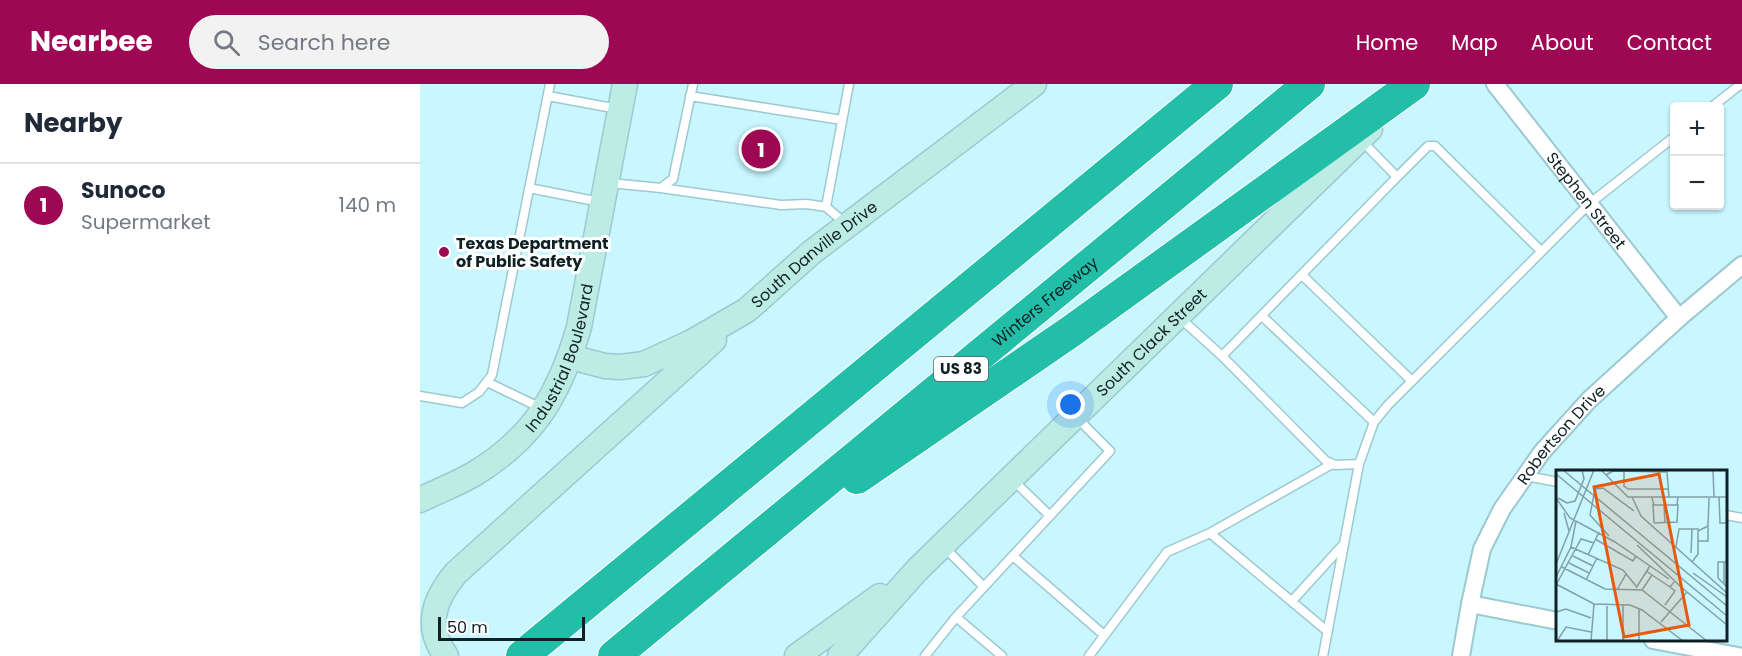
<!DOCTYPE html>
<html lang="en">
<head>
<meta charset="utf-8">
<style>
  body { margin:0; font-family:Poppins,sans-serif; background:#f2f2f3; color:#1f2937 }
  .controls { position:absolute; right:18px; top:18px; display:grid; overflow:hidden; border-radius:6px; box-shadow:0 2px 4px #0004 }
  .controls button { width:54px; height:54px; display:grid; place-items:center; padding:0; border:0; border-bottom:2px solid #e0e1e3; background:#fff; color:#1f2937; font:30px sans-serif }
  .scale { position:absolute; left:18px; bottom:15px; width:147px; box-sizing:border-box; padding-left:6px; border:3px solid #0f2124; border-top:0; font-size:16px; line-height:21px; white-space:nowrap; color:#0f2124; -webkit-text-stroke:4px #fff; paint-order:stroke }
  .you { position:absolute; left:651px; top:321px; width:21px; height:21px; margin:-15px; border:4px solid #fff; border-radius:50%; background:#1a73e8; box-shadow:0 0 0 9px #1a73e833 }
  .badge { display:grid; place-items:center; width:39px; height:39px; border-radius:50%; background:#9d0753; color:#fff; font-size:20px; font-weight:700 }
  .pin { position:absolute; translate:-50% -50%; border:3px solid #fff; box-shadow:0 2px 6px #0006 }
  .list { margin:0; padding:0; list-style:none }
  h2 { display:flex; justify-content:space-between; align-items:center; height:78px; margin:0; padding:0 24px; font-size:26px }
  h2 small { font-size:20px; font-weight:400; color:#747a83 }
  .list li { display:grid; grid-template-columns:39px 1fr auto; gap:18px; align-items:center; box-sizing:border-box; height:84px; padding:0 24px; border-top:2px solid #e0e1e3 }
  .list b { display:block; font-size:22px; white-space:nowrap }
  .list p { margin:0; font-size:20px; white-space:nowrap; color:#747a83 }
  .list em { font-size:20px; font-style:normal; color:#747a83 }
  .icon { flex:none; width:33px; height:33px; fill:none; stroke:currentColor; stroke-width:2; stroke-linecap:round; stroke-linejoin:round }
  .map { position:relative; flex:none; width:1322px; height:572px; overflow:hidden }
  header { display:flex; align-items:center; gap:36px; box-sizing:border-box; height:84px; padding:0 30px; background:#9d0753; color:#fff }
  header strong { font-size:28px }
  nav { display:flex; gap:33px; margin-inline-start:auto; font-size:21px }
  .search { width:420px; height:54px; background:#f2f2f3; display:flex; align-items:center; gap:15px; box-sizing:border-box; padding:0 21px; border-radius:33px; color:#747a83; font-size:22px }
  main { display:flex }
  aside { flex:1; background:#fff }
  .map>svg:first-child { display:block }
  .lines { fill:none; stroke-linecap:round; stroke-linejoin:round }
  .lane-casing { stroke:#9dc9d1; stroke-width:11 }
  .street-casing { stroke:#9dc9d1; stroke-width:20 }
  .secondary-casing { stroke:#9dc9d1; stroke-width:27 }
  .highway-casing { stroke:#fff; stroke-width:34 }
  .lane { stroke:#fff; stroke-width:8 }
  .street { stroke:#fff; stroke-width:16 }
  .secondary { stroke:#bdece5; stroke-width:24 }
  .highway { stroke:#23bea8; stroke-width:32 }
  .poi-dot { fill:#9d0753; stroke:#fff; stroke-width:2 }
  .labels { text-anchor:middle; stroke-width:6; stroke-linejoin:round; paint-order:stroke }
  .shield { fill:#fff; stroke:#576466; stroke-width:1.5 }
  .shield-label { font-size:15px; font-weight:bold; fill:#0f2124 }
  .street-label { font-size:16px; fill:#0f2124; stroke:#fff }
  .poi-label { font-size:16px; font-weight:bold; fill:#0f2124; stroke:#fff; text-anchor:start }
  .inset-road { fill:none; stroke:#7fa1a7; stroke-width:1.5 }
  .view { fill:#e8590c; fill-opacity:0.15; stroke:#e8590c; stroke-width:3 }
  .inset-edge { fill:none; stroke:#0f2124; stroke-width:3 }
</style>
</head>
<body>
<header>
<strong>Nearbee</strong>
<div class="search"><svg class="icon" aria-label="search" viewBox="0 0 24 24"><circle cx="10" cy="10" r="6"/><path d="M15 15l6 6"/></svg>Search here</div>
<nav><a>Home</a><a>Map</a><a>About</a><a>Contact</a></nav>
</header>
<main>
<aside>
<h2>Nearby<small></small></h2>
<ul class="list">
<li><span class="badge">1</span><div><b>Sunoco</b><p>Supermarket</p></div><em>140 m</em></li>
</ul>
</aside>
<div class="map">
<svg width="1322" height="572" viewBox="0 0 1322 572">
  <rect width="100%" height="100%" fill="#c9f6ff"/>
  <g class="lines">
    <defs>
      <path id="lane" d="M128,12l70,13
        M270,12l152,24
        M1293,22l28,-22
        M940,55l37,38 31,-31h7l106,105
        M190,99l51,5 12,-9 20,-95
        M109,104l71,14
        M241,104l120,17 26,-1 19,3 19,16
        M406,123l23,-123
        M882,191l110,106
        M842,232l112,106
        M759,233l43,39 104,105 9,4 24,-1
        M802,272l175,-179
        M67,298l54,26
        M0,312l42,7 17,-11 13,-17 58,-291
        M1106,392l32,6
        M594,397l36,35
        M1306,431l16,3
        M790,449l117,98
        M524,463l40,40
        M593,472l91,79
        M872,517l50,-55
        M536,533l46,39
        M505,572l31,-39 154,-166 -33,-33
        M669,572l78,-104 43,-19 122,-69
        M903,572l36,-192 15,-42 14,-17 201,-201 85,-67"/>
      <g id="street">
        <path id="s1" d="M1075,0l184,234"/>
        <path d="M1050,520l88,17"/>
        <path d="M1233,556l85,16"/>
        <path id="s2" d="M1041,572l9,-52 12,-55 20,-40 40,-57 47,-52 90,-82 63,-53"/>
      </g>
      <g id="secondary">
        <path id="s3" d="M150,273l35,9 15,1 24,-3 48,-22 55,-32 65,-58 222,-168"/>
        <path id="s4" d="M0,416c18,-9 37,-16 54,-26 61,-37 86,-81 105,-147l46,-243"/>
        <path d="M26,572c-22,-30 -12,-57 10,-83l258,-233"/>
        <path d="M377,572l83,-60"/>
        <path id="s5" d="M420,572l78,-87 452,-440"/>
      </g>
      <g id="highway">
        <path d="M437,394l213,-146 344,-248"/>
        <path d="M102,572l695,-572"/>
        <path id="s6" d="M194,572l695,-572"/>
      </g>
    </defs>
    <use href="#lane" class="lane-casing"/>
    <use href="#street" class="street-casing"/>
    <use href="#secondary" class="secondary-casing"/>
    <use href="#highway" class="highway-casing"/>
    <use href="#lane" class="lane"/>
    <use href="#street" class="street"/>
    <use href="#secondary" class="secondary"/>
    <use href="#highway" class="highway"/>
  </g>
  <circle class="poi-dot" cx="24" cy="168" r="6"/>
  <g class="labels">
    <rect class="shield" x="514" y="273" width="54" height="24" rx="4.5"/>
    <g class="shield-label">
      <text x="541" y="290">US 83</text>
    </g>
    <g class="street-label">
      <text dy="6" stroke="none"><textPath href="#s1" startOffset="148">Stephen Street</textPath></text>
      <text dy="6" stroke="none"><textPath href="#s3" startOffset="279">South Danville Drive</textPath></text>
      <text dy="6" stroke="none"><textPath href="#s6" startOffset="558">Winters Freeway</textPath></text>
      <text dy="6" stroke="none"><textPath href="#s5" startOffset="442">South Clack Street</textPath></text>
      <text dy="6" stroke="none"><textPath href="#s4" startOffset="210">Industrial Boulevard</textPath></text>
      <text dy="6" stroke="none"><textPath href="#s2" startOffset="249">Robertson Drive</textPath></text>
    </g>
    <g class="poi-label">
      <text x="36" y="165">Texas Department<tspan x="36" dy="18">of Public Safety</tspan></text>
    </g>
  </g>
  <g transform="translate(1136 386)">
    <rect width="171" height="171" fill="#c9f6ff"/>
    <path class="inset-road" d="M7,0l164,136M45,0l27,27h99M157,0l1,27M68,1v15l4,3h41M0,4l171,142M50,5l7,-4 54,1 2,25M76,27l9,19 86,77M163,27l1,26h7M0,28l14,20 45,24 54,37M2,28l9,5 8,-2 9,-22 -2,-9M96,28l2,7h23l1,-8M97,34l1,19M108,35l1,18M8,43l5,18M98,53l23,-1 1,-18M53,66l-19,-21 5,-26 8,-1 31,23M39,69l38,22 3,-5M142,71h10v-14M81,75l45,43M15,77l52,23 13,16M120,77l3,-18h20M135,83l1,-24M32,85l11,-23M17,86l20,10M136,92l6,-8v-23l10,-5 1,-28M171,92h-9v16l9,9M13,93l20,10M0,94l38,-94M6,97l43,22 37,1 65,51M90,101l24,16M137,103l34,24M0,107l15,-30 5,-26M30,110l11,-22M0,114l38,20 36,1 12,5 41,31M168,114v-22M0,115l25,-46 13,4M125,117l46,38M80,118l14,-22M61,120l9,-16M86,120l10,-15M109,135l10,-14 -5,-4 4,-5M51,136v35M0,142l10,-3 25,9M105,152l26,-30M1,171l9,-14 25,5M35,171l3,-37M67,171v-36M83,171v-32"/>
    <path class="view" d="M103,4l30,151 -65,12 -30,-150z"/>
    <rect width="171" height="171" class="inset-edge"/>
  </g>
</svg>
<div class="controls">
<button>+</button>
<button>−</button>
</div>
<div class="scale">50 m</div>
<div class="you"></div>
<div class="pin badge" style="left:341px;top:65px">1</div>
</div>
</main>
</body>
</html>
